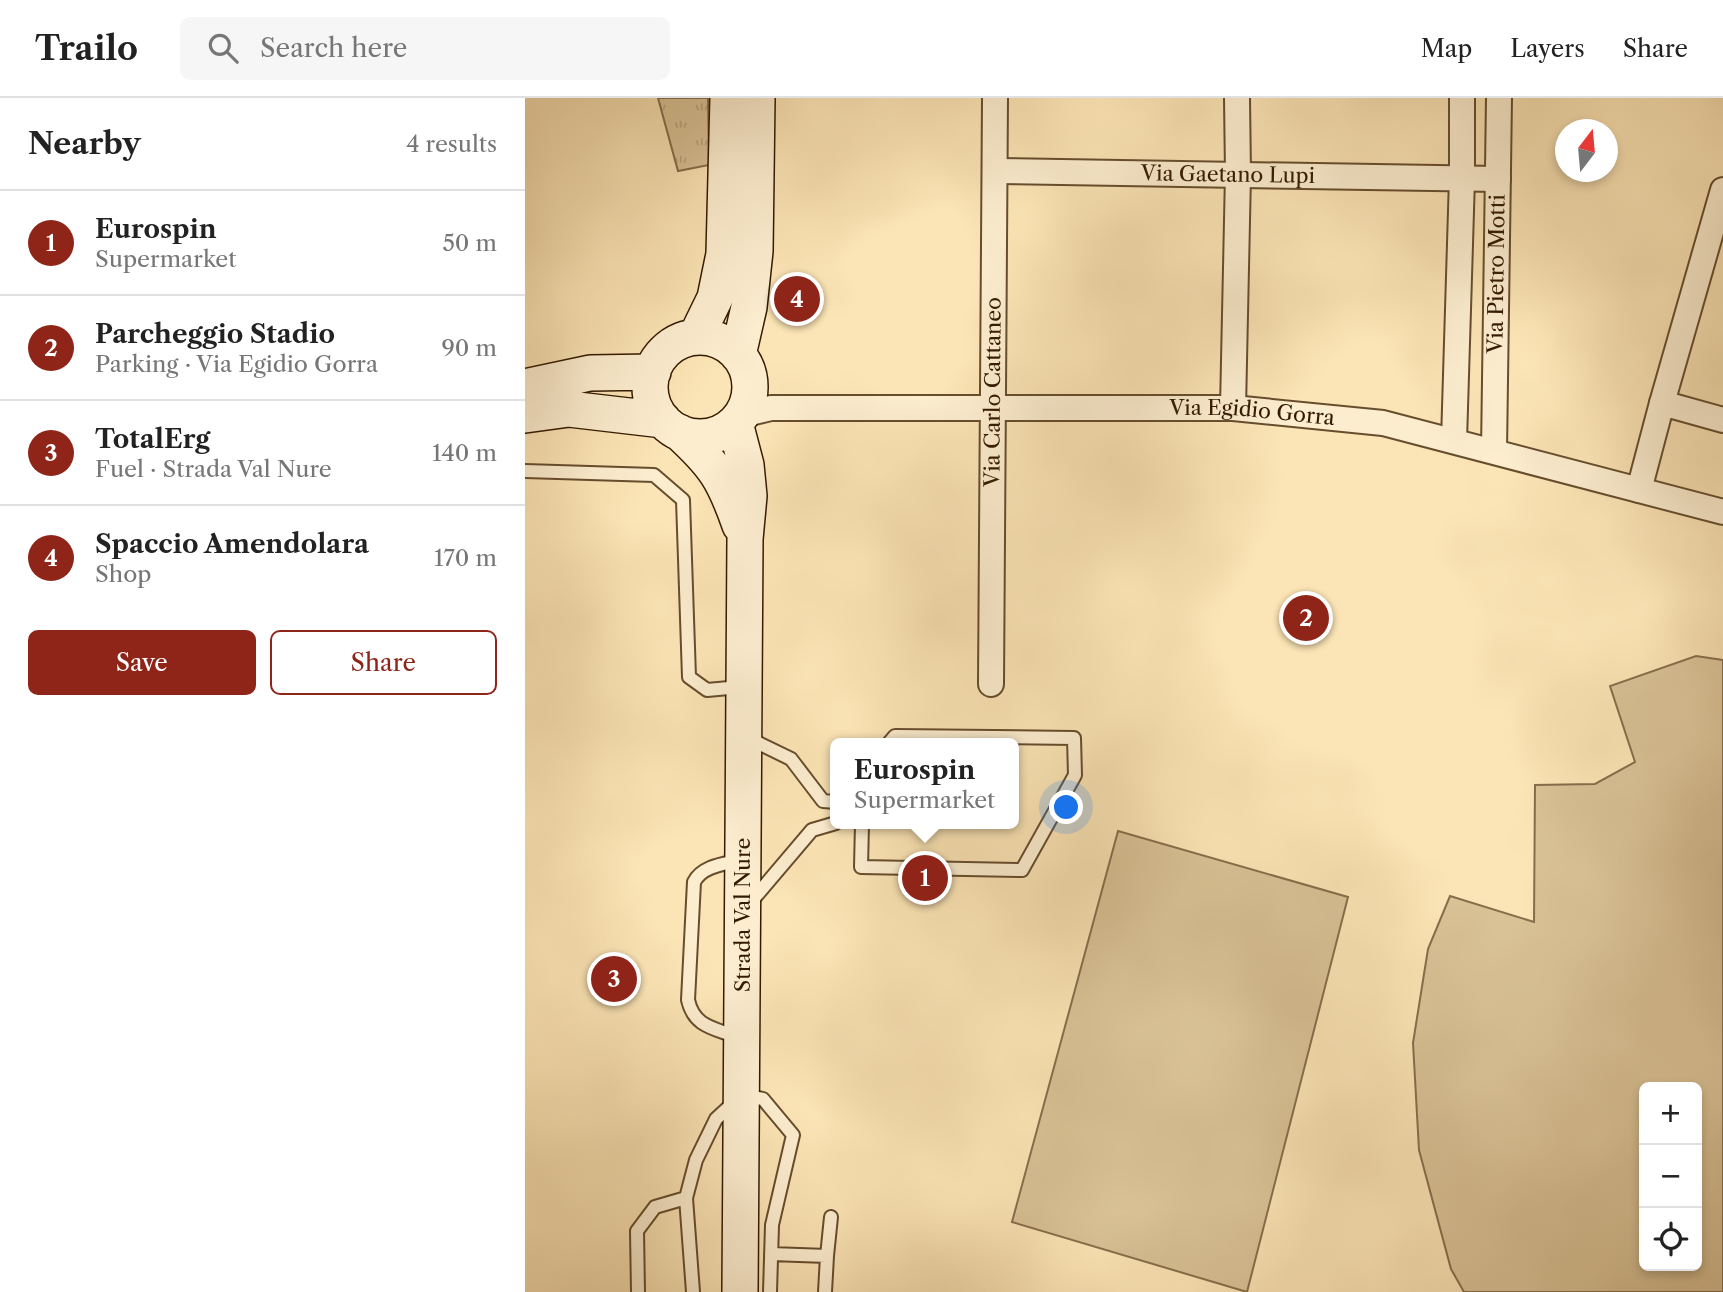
<!DOCTYPE html>
<html lang="en">
<head>
<meta charset="utf-8">
<style>
  body { margin:0; font-family:"Libre Caslon Text",serif; background:#f6f6f6; color:#222 }
  .controls { position:absolute; right:21px; bottom:21px; display:grid; overflow:hidden; border-radius:10px; box-shadow:0 4px 10px #0003 }
  .controls button { width:63px; height:63px; display:grid; place-items:center; padding:0; border:0; border-bottom:2px solid #e0e0e0; background:#fff; color:#222; font:35px sans-serif }
  .compass { position:absolute; left:1030px; top:21px; width:63px; height:63px; border-radius:50%; background:#fff; box-shadow:0 4px 10px #0003; rotate:16deg }
  .you { position:absolute; left:542px; top:710px; width:24px; height:24px; margin:-18px; border:5px solid #fff; border-radius:50%; background:#1a73e8; box-shadow:0 0 0 10px #1a73e833 }
  .badge { display:grid; place-items:center; width:46px; height:46px; border-radius:50%; background:#8f2418; color:#fff; font-size:23px; font-weight:700 }
  .pin { position:absolute; translate:-50% -50%; border:4px solid #fff; box-shadow:0 2px 7px #0006 }
  .popup { position:absolute; left:305px; top:640px; width:189px; height:91px; box-sizing:border-box; display:grid; place-content:center; border-radius:10px; background:#fff; filter:drop-shadow(0 2px 5px #0005); font-size:23px; white-space:nowrap; color:#767676 }
  .popup b { font-size:26px; color:#222 }
  .popup::after { content:''; position:absolute; left:50%; top:100%; margin-left:-14px; border:14px solid transparent; border-top-color:#fff }
  .list { margin:0; padding:0; list-style:none }
  h2 { display:flex; justify-content:space-between; align-items:center; height:91px; margin:0; padding:0 28px; font-size:30px }
  h2 small { font-size:23px; font-weight:400; color:#767676 }
  .list li { display:grid; grid-template-columns:46px 1fr auto; gap:21px; align-items:center; box-sizing:border-box; height:105px; padding:0 28px; border-top:2px solid #e0e0e0 }
  .list b { display:block; font-size:26px; white-space:nowrap }
  .list p { margin:0; font-size:23px; white-space:nowrap; color:#767676 }
  .list em { font-size:23px; font-style:normal; color:#767676 }
  .actions { display:flex; gap:14px; padding:21px 28px }
  .actions a { flex:1; padding:16px 0; border:2px solid #8f2418; border-radius:10px; text-align:center; font-size:24px; color:#8f2418 }
  .actions .main { background:#8f2418; color:#fff }
  .icon { flex:none; width:38px; height:38px; fill:none; stroke:currentColor; stroke-width:2; stroke-linecap:round; stroke-linejoin:round }
  .map { position:relative; flex:none; width:1198px; height:1194px; overflow:hidden }
  header { display:flex; align-items:center; gap:42px; box-sizing:border-box; height:98px; padding:0 35px; background:#fff; border-bottom:2px solid #e0e0e0 }
  header strong { font-size:33px }
  nav { display:flex; gap:38px; margin-inline-start:auto; font-size:24px }
  .search { width:490px; height:63px; background:#f6f6f6; display:flex; align-items:center; gap:18px; box-sizing:border-box; padding:0 24px; border-radius:10px; color:#767676; font-size:26px }
  main { display:flex }
  aside { flex:1; background:#fff }
  .map>svg:first-child { display:block }
  .grass { fill:url(#grass-tufts); stroke:#866e4b; stroke-width:2 }
  .park { fill:#d9c296; stroke:#866e4b; stroke-width:2; fill-rule:evenodd }
  .lines { fill:none; stroke-linecap:round; stroke-linejoin:round }
  .lane-casing { stroke:#664d2d; stroke-width:16 }
  .street-casing { stroke:#664d2d; stroke-width:28 }
  .secondary-casing { stroke:#341b00; stroke-width:38 }
  .lane { stroke:#fcedcf; stroke-width:12 }
  .street { stroke:#fcedcf; stroke-width:24 }
  .secondary { stroke:#fcedcf; stroke-width:35 }
  .labels { text-anchor:middle; stroke-width:5; stroke-linejoin:round; paint-order:stroke }
  .street-label { font-size:21px; fill:#341b00; stroke:#fcedcf }
</style>
</head>
<body>
<header>
<strong>Trailo</strong>
<div class="search"><svg class="icon" aria-label="search" viewBox="0 0 24 24"><circle cx="10" cy="10" r="6"/><path d="M15 15l6 6"/></svg>Search here</div>
<nav><a>Map</a><a>Layers</a><a>Share</a></nav>
</header>
<main>
<aside>
<h2>Nearby<small>4 results</small></h2>
<ul class="list">
<li><span class="badge">1</span><div><b>Eurospin</b><p>Supermarket</p></div><em>50 m</em></li>
<li><span class="badge">2</span><div><b>Parcheggio Stadio</b><p>Parking · Via Egidio Gorra</p></div><em>90 m</em></li>
<li><span class="badge">3</span><div><b>TotalErg</b><p>Fuel · Strada Val Nure</p></div><em>140 m</em></li>
<li><span class="badge">4</span><div><b>Spaccio Amendolara</b><p>Shop</p></div><em>170 m</em></li>
</ul>
<div class="actions"><a class="main">Save</a><a>Share</a></div>
</aside>
<div class="map">
<svg width="1198" height="1194" viewBox="0 0 1198 1194">
  <defs>
    <pattern id="grass-tufts" width="24" height="20" patternUnits="userSpaceOnUse" patternTransform="scale(1.75)"><rect width="24" height="20" fill="#d9c296"/><path d="M3 7l-1-3M5 7V3M7 7l1-3M15 17l-1-3M17 17v-4M19 17l1-3" fill="none" stroke="#bba680"/></pattern>
  </defs>
  <rect width="100%" height="100%" fill="#fbe4b5"/>
  <filter id="stains"><feTurbulence type="fractalNoise" baseFrequency=".00286" numOctaves="4"/><feColorMatrix values="0 0 0 0 .2 0 0 0 0 .09 0 0 0 0 .02 0 0 0 .5 -.17"/></filter>
  <radialGradient id="worn" r=".72"><stop offset=".6" stop-color="#630" stop-opacity="0"/><stop offset="1" stop-color="#630" stop-opacity=".3"/></radialGradient>
  <path class="grass" d="M133,0h50l1,67 -31,6z"/>
  <path class="park" d="M1171,558l27,4v632h-259l-13,-23 -32,-119 -6,-107 15,-94 22,-53 84,26 1,-137 60,-1 40,-22 -25,-76zM1119,989h53v179h-53z
    M593,733l230,66 -101,395 -235,-70z"/>
  <g class="lines">
    <defs>
      <path id="lane" d="M0,373l129,4 29,25 6,177 18,13 33,-3
        M221,639l45,22 32,42 13,1
        M337,726l-1,43 161,3 53,-95 -1,-37 -179,-2 -6,7
        M225,805l62,-73 24,-7
        M212,939c-23,-9 -43,-10 -49,-37l6,-118c8,-16 30,-18 46,-22
        M246,1156l56,2 -2,36
        M302,1158l4,-39
        M113,1194l-1,-61 18,-24 31,-9
        M168,1194l-7,-94 10,-38 20,-41 26,-24 21,4 30,36 -21,90 -2,67"/>
      <g id="street">
        <path id="s1" d="M470,73l503,8"/>
        <path d="M1137,305l61,-213"/>
        <path d="M708,310l5,-234 -1,-76"/>
        <path id="s2" d="M217,317l29,-7h462l150,15 340,89"/>
        <path d="M929,343l8,-263v-80"/>
        <path id="s3" d="M969,353l5,-353"/>
        <path d="M1114,392l23,-87 61,17"/>
        <path id="s4" d="M466,586l4,-586"/>
      </g>
      <path id="secondary" d="M171,239l19,-39 9,-44 4,-156
        M125 289a50 50 0 1 1 100 0a50 50 0 1 1-100 0Z
        M213,257l11,-48 6,-56 2,-153
        M0,289l65,-14 63,-1
        M0,317l44,-6 94,11
        M210,325l11,42 3,31 -4,43 -5,753
        M154,334c36,33 45,47 61,93"/>
    </defs>
    <use href="#lane" class="lane-casing"/>
    <use href="#street" class="street-casing"/>
    <use href="#secondary" class="secondary-casing"/>
    <use href="#lane" class="lane"/>
    <use href="#street" class="street"/>
    <use href="#secondary" class="secondary"/>
  </g>
  <g class="labels">
    <g class="street-label">
      <text dy="7" stroke="none"><textPath href="#s1" startOffset="233">Via Gaetano Lupi</textPath></text>
      <text dy="7" stroke="none"><textPath href="#s3" startOffset="177">Via Pietro Motti</textPath></text>
      <text dy="7" stroke="none"><textPath href="#s4" startOffset="292">Via Carlo Cattaneo</textPath></text>
      <text dy="7" stroke="none"><textPath href="#s2" startOffset="511">Via Egidio Gorra</textPath></text>
      <text transform="translate(218 817) rotate(-90)" y="7">Strada Val Nure</text>
    </g>
  </g>
  <rect width="100%" height="100%" filter="url(#stains)"/>
  <rect width="100%" height="100%" fill="url(#worn)"/>
</svg>
<div class="controls">
<button>+</button>
<button>−</button>
<button><svg class="icon" aria-label="locate" viewBox="0 0 24 24"><circle cx="12" cy="12" r="6"/><path d="M12 2v4M12 18v4M2 12h4M18 12h4"/></svg></button>
</div>
<svg class="compass" viewBox="-18 -18 36 36"><path d="M0-13l5 13h-10z" fill="#e53935"/><path d="M0 13l5-13h-10z" fill="#767676"/></svg>
<div class="you"></div>
<div class="pin badge" style="left:400px;top:780px">1</div>
<div class="popup"><b>Eurospin</b>Supermarket</div>
<div class="pin badge" style="left:781px;top:520px">2</div>
<div class="pin badge" style="left:89px;top:881px">3</div>
<div class="pin badge" style="left:272px;top:201px">4</div>
</div>
</main>
</body>
</html>
